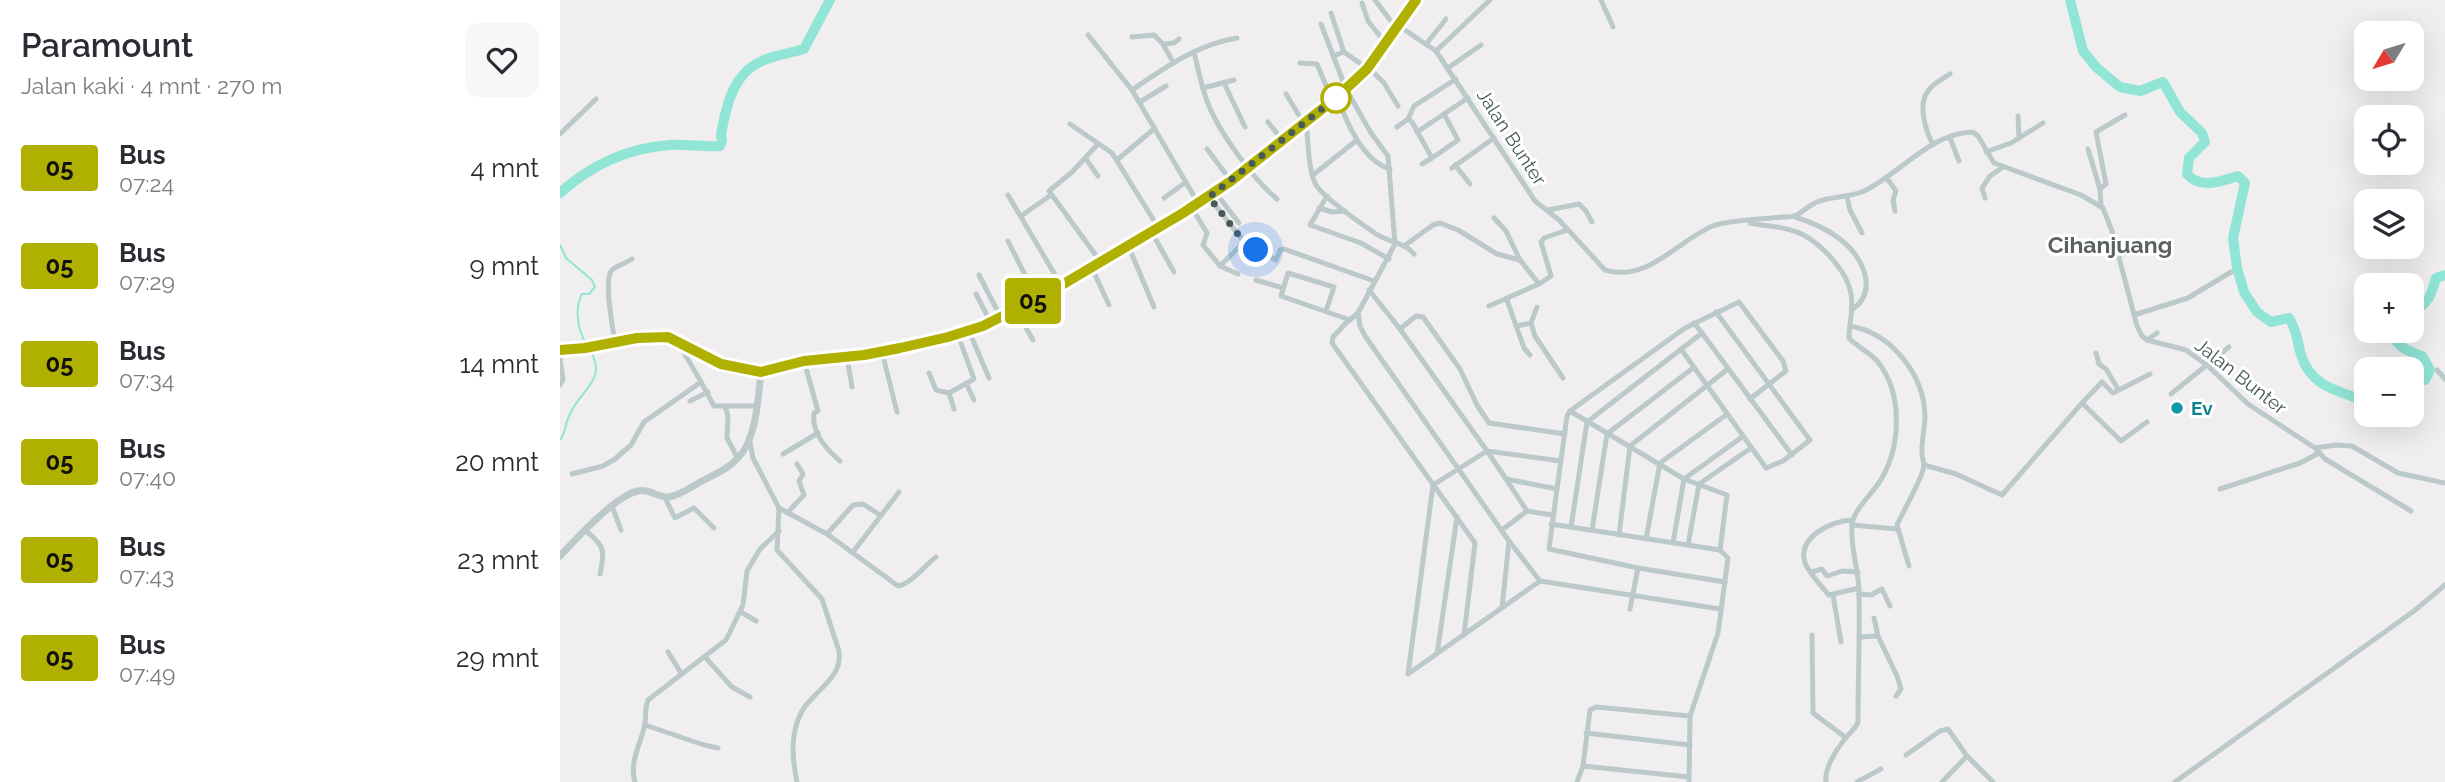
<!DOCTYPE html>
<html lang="id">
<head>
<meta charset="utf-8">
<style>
  body { margin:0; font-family:Raleway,sans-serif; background:#f7f7f7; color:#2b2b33; height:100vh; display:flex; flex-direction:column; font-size:26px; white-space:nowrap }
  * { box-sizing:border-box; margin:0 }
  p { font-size:23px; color:#7c7c81 }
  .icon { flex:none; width:38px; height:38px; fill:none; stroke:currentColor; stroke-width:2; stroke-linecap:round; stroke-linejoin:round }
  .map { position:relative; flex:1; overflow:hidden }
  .drawer { display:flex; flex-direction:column; background:#fff; width:560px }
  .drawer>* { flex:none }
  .badge { padding:0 14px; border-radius:5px; font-size:24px; line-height:46px }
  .needle { width:46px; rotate:232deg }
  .buttons { position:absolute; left:1794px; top:21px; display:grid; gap:14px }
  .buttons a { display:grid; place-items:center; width:70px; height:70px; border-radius:14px; background:#fff; box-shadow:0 7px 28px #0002; font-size:35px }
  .you { position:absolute; width:35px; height:35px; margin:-18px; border:5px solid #fff; border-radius:50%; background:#1a73e8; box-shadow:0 0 0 10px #1a73e833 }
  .map>.badge { position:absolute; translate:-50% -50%; box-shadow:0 0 0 4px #fff }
  .round { display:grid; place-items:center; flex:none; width:74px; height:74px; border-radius:14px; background:#f7f7f7 }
  .head { display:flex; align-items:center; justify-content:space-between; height:119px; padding:0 21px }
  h1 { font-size:33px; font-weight:600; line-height:52px }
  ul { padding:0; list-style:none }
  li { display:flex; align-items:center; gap:21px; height:98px; padding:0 21px }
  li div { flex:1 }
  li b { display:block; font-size:26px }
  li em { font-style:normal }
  li .badge { min-width:77px; font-weight:700; text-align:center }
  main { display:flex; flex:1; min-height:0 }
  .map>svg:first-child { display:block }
</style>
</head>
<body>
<main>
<section class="drawer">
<div class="head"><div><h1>Paramount</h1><p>Jalan kaki · 4 mnt · 270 m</p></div><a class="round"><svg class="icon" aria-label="heart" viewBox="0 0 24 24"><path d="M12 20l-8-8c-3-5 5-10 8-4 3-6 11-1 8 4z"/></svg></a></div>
<ul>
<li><span class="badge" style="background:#b0b000;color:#111">05</span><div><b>Bus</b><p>07:24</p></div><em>4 mnt</em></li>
<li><span class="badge" style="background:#b0b000;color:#111">05</span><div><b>Bus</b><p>07:29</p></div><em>9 mnt</em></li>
<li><span class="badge" style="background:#b0b000;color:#111">05</span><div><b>Bus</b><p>07:34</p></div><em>14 mnt</em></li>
<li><span class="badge" style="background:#b0b000;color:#111">05</span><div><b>Bus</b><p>07:40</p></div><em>20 mnt</em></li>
<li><span class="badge" style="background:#b0b000;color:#111">05</span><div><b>Bus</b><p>07:43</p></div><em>23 mnt</em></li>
<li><span class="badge" style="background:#b0b000;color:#111">05</span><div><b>Bus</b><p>07:49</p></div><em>29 mnt</em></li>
</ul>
</section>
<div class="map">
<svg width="1885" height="782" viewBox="0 0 1885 782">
  <rect width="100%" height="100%" fill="#f1eeef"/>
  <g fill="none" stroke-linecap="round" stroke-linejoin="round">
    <g stroke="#90e5d6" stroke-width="2">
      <path d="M0,245L6,258L32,280L35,287L29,294H22C14,309 18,330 26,344"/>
      <path d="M0,440C6,432 5,423 10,414C21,389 49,379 29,349"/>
    </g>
    <g stroke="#90e5d6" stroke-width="10">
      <path d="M1510,0L1523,51L1536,67L1560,87L1580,91L1603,82L1620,112L1642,133L1645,142L1629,158L1627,174C1641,190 1661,181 1678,176L1685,183L1673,238L1677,268L1684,292L1697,312L1711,322L1729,318C1737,330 1737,341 1741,355C1751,387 1778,391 1806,401"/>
      <path d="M0,193C31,165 68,148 110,145C126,144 143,147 160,146L162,141L161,134C166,107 173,73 202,61C215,55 231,53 244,49L270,0"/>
      <path d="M1852,311C1868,306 1872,293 1876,278L1885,275"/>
      <path d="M1831,331C1837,348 1846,350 1862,356L1870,370L1865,380L1852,378"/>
    </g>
    <g stroke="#bbc9ca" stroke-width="5">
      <path d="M815,0L830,20L876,51L975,201L999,220L1045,270C1088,283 1118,240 1153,226C1167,220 1206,219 1223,217C1242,218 1242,208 1257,202C1272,196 1288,198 1304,191C1340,174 1370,133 1413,132L1418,136L1434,163L1521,195L1543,208L1552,231L1577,326L1582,336L1587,340L1626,350L1648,366L1688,404L1755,448L1776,445L1792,446L1838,473L1885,483"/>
      <polyline points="1041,0 1053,27"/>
      <polyline points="802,3 808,21 827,45"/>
      <polyline points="771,13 784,52 776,55"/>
      <polyline points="761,24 786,89 811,133 828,156 835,244 798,313 785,324 773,337 772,343 915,543 904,635"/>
      <polyline points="528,35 572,90 638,203"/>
      <polyline points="572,37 594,35 603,44 613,62"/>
      <polyline points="867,43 886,19"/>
      <polyline points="603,44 614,43 619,39"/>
      <polyline points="876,51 930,0"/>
      <path d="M634,52C638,68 641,85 647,101C658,131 693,179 717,199"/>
      <polyline points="784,52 808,69"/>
      <polyline points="740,63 757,64 772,100"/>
      <polyline points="809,68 824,83 838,106"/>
      <polyline points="888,68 921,45"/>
      <polyline points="664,83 685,127"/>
      <polyline points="643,88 674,80"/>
      <path d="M572,90C604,68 638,44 677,38"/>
      <polyline points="726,94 743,122"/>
      <path d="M778,96C785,121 803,161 830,169"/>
      <polyline points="580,102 606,86"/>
      <polyline points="1458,116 1459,138"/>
      <polyline points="848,119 854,106 896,79"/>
      <path d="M746,120C748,138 748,171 756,185C764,198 803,225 816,234C828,242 846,243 854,254"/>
      <polyline points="708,122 722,140"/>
      <polyline points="510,124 552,153 598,227"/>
      <polyline points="837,127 848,119 852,122 872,158 862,164"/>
      <polyline points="857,132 908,98"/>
      <polyline points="0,134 36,99"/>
      <polyline points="1390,138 1399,161"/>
      <polyline points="538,144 512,172 489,191 540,261"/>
      <path d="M1373,145C1366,131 1357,105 1368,91C1373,83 1383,79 1390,74"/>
      <polyline points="647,149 671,181"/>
      <polyline points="1528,149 1540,189 1541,206"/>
      <polyline points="1426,152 1451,143 1483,123"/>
      <polyline points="872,158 898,140 884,114"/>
      <polyline points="526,159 538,176"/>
      <polyline points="557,160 595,128"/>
      <polyline points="895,165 910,184"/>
      <polyline points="892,168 934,138"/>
      <polyline points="753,175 797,140"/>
      <polyline points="1326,177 1336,191 1333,200 1335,211"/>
      <polyline points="1540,189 1546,184 1536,132 1565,115"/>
      <polyline points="655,192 679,223"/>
      <polyline points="448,195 501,285"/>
      <polyline points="767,196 750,225 801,243 829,259"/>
      <polyline points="649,197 684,242 716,260 720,250 724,249 814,281"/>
      <polyline points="1287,197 1290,210 1302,233"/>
      <polyline points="604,198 626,182"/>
      <polyline points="1425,198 1422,188 1430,176 1443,167"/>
      <polyline points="632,208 647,233 643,245 660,266 678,274"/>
      <polyline points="759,208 772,212 785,211"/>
      <polyline points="988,210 1019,204 1026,211 1032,222"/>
      <polyline points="461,216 491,195"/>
      <path d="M1235,217C1251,222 1267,229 1280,239C1302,256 1319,290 1293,309"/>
      <polyline points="934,218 946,231 960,260 979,284"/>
      <path d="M1190,223C1204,226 1220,226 1234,231C1257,238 1287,270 1291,294C1294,309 1289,323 1289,338C1298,348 1310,352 1318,362C1344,395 1341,451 1318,484C1310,496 1294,510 1292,524C1290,548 1299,570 1299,593C1300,636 1298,679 1298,722C1295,730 1289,733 1284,740C1276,750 1264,769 1266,782"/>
      <polyline points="591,231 614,272"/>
      <polyline points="448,241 477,299"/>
      <polyline points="568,245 594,307"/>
      <polyline points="844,246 873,225 880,223 898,230 937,254 960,260"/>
      <polyline points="1558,255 1574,251"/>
      <polyline points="531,266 549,305"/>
      <polyline points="660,266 684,242"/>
      <polyline points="419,275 441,318"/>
      <polyline points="696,280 723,288"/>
      <polyline points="809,290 840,329 927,451 1001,461"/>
      <polyline points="416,294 431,323"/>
      <polyline points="947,300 964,348 970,355"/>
      <polyline points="929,306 979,284 991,276 981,242 984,238 1007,230"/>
      <polyline points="456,310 473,340"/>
      <polyline points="766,311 774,287 728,273 721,296 790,320"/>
      <polyline points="798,313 800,326 805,336 949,541 980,581"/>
      <polyline points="1574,315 1628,298 1671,272"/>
      <polyline points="971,323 977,307"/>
      <polyline points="957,326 971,323 975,336 1003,378"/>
      <path d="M1290,326C1331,333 1364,374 1365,416C1365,429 1361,442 1362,454C1362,458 1364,461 1364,465C1364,476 1342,513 1337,525L1349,566"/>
      <polyline points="840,329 856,316 863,317 900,369 917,405 929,423 1005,434"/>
      <polyline points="409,331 429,378"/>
      <polyline points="1142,333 1232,455"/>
      <polyline points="1587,340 1597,333"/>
      <path d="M55,342C53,329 43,279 52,270C57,266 66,263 72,259"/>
      <polyline points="1121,349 1206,468 1223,461 1250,440 1156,312"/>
      <polyline points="322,352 337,412"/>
      <polyline points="1536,353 1539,364 1546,369 1558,389"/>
      <polyline points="287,357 292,387"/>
      <polyline points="0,359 3,379 0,385"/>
      <path d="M244,361L258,411L254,413C251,432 266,449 280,461"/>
      <polyline points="1877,370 1885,379"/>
      <polyline points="369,373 376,390 389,393"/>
      <polyline points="141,382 154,406 196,406"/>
      <polyline points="407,385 414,400"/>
      <polyline points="1611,394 1669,347"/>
      <polyline points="130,401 148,392"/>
      <polyline points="1522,403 1542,382 1553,393 1590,374"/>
      <polyline points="165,406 168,416 167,438 178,459"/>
      <polyline points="394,409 389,393 414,379 398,335"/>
      <polyline points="1010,411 1125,328 1179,302 1223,361 1226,371 1190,399"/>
      <path d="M190,442L193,458L219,508L217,550L262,599L279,651C283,679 254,690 242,711C230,733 232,758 237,782"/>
      <polyline points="1755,448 1765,459 1851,511"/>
      <polyline points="223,454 258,433"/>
      <polyline points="1364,465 1396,474 1442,495 1522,403 1561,441 1587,422"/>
      <polyline points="12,474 43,466 55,459 71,445 84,422 141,382 119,344"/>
      <polyline points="946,479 967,511 992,515"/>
      <polyline points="997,489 1007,416 1010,411 1124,479 1167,495 1160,550"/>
      <polyline points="1660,489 1740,463 1759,453"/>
      <polyline points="105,498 115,518 134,508 154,528"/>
      <polyline points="52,506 61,530"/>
      <path d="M219,508L267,534L338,586C352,583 364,566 376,557"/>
      <polyline points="228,512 244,495 239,481 243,474 237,464"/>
      <path d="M1292,520C1271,521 1237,537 1245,563C1249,573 1262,587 1269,595L1299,588"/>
      <polyline points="991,524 1160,550 1168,558 1158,633 1130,716"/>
      <polyline points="1292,525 1337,529"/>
      <polyline points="1011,527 1027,422 1142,333 1134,323"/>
      <polyline points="942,530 967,511"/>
      <polyline points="1032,530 1047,434 1133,368"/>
      <path d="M26,531C45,546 45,551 40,574"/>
      <polyline points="267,534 293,505 303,504 320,515"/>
      <polyline points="1059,535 1070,446 1168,369"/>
      <polyline points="1086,539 1100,463 1166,415"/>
      <polyline points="1113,543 1124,479 1182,437"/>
      <polyline points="1128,545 1139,484 1191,448"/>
      <polyline points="293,552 339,492"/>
      <polyline points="1252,572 1262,569 1267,576 1282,571 1298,572"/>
      <polyline points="1299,594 1311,595 1322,589 1330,606"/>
      <polyline points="1273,595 1281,642"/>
      <polyline points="942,608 949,541"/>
      <polyline points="1070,609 1078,568"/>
      <polyline points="1160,609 980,581 848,674 873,485 927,451 946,479 997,489 989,549 1078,568 1165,582"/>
      <polyline points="181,612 196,621"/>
      <polyline points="1314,618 1318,636"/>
      <polyline points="1252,635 1253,713 1285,737"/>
      <polyline points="1299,637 1318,636 1337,676 1341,689 1336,696"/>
      <polyline points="108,652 121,673"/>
      <polyline points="877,654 897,517"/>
      <polyline points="145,657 172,687 190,697"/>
      <polyline points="85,725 144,745 158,748"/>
      <polyline points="1026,733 1130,745"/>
      <polyline points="1346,755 1380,731 1388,729 1407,756 1433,782"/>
      <polyline points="1023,766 1129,777"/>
      <path d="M75,782C69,763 80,745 84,728C87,718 84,709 88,700L166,640L183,605L187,571L200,549L219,531"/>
      <polyline points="1017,782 1023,766 1030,710 1036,707 1130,716 1129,782"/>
      <polyline points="1297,782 1321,769"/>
      <polyline points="1382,782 1407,756"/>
      <polyline points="1615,782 1854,611 1885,585"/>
    </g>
    <path stroke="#bbc9ca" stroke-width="7" d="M0,556C16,539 56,495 78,491C89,488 98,498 109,497C121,495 131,487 142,481C155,474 168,469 178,458C197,439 198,397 201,372"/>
    <polyline stroke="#b8c9cc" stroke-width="8" points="0,350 25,348 77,338 108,337 161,364 201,372 244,361 304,355 357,344 398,335 431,323 490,292 623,213 671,181 776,98 808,69 856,0"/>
  </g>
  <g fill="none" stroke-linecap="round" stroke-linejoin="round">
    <defs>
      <polyline id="line" points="0,350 25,348 77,338 108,337 161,364 201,372 244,361 304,355 340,348 388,337 423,326 490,292 623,213 671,181 776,98 807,69 856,0"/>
    </defs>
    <use href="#line" stroke="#fff" stroke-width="16"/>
    <use href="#line" stroke="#b0b000" stroke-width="10"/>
    <polyline stroke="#48595a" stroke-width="7" stroke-dasharray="0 12.6" points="696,250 684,242 649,197 776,98"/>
  </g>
  <circle fill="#fff" stroke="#b0b000" stroke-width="3.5" cx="776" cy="98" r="14"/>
  <circle fill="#0f9aa8" stroke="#fff" stroke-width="2.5" cx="1617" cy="408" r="7"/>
  <g text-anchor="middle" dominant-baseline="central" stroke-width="6" stroke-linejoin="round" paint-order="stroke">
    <g font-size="19" fill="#48595a" stroke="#fff">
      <text transform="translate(952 137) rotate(57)">Jalan Bunter</text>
      <text transform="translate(1681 376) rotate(38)">Jalan Bunter</text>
    </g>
    <g font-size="19" font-weight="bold" fill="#0d838f" stroke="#fff" text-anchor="start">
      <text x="1631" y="408">Ev</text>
    </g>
    <g font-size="23" font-weight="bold" fill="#5b6163" stroke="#fff">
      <text x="1550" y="244">Cihanjuang</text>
    </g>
  </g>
</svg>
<div class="buttons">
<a><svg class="needle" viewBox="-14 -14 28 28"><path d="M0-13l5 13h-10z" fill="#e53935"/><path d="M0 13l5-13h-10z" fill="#7c7c81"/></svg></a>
<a><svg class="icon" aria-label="locate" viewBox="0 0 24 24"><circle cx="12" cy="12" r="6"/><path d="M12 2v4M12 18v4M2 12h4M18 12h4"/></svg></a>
<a><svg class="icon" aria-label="layers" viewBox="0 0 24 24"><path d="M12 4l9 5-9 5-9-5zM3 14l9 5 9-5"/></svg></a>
<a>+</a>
<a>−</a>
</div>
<div class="you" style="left:696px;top:250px"></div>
<b class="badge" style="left:473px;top:301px;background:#b0b000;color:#111">05</b>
</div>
</main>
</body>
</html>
